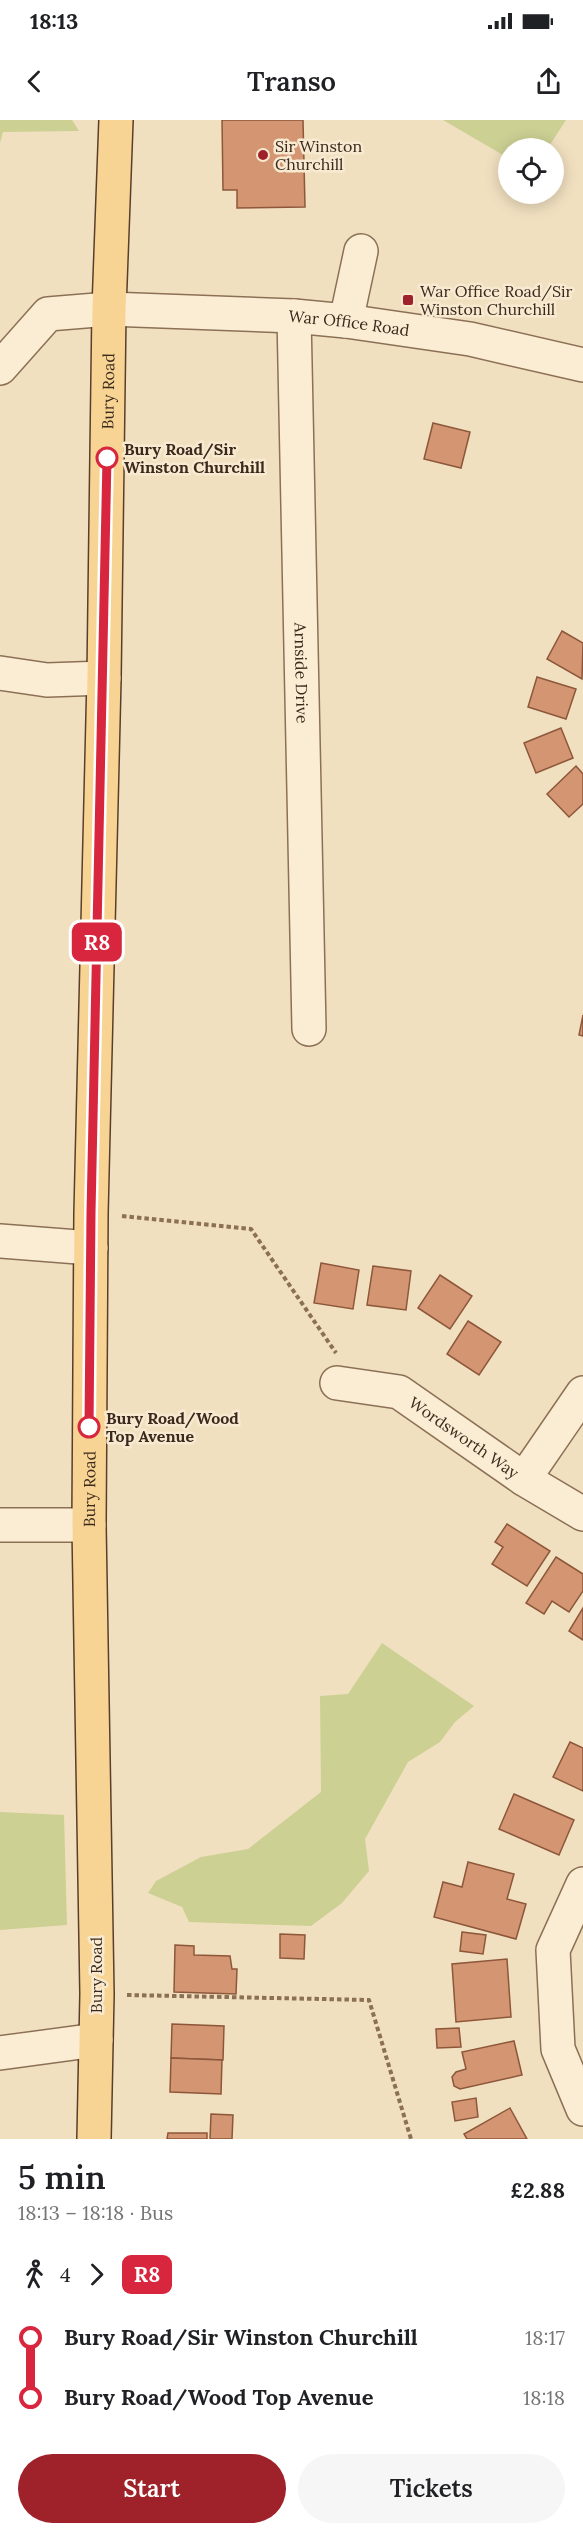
<!DOCTYPE html>
<html lang="en">
<head>
<meta charset="utf-8">
<style>
  body { margin:0; font-family:Lora,serif; background:#f6f6f6; color:#202124; height:100vh; display:flex; flex-direction:column; font-size:22px; white-space:nowrap }
  * { box-sizing:border-box; margin:0 }
  p { font-size:20px; color:#757577 }
  .icon { flex:none; width:33px; height:33px; fill:none; stroke:currentColor; stroke-width:2; stroke-linecap:round; stroke-linejoin:round }
  .map { position:relative; height:2019px; overflow:hidden }
  .sheet { display:flex; flex-direction:column; background:#fff; flex:1 }
  .sheet>* { flex:none }
  .badge { padding:0 12px; border-radius:9px; font-size:21px; line-height:39px }
  .buttons { position:absolute; left:498px; top:18px; display:grid; gap:12px }
  .buttons a { display:grid; place-items:center; width:66px; height:66px; border-radius:50%; background:#fff; box-shadow:0 3px 15px #0003; font-size:30px }
  .map>.badge { position:absolute; translate:-50% -50%; box-shadow:0 0 0 3px #fff }
  .legs { display:flex; align-items:center; gap:9px; height:66px; padding:0 18px; font-size:20px }
  .legs p { margin-inline-start:auto }
  .head { display:flex; align-items:center; justify-content:space-between; height:102px; padding:0 18px }
  h1 { font-size:33px; font-weight:600; line-height:45px }
  .button { display:flex; gap:12px; margin-top:auto; padding:12px 18px }
  .button a { flex:1; height:69px; border-radius:36px; background:#9f2129; color:#fff; font-size:24px; font-weight:600; line-height:69px; text-align:center }
  .button a+a { background:#f6f6f6; color:#202124 }
  ul { padding:0 18px; list-style:none }
  li { display:flex; align-items:center; gap:21px; height:60px; font-size:22px }
  li i { display:grid; place-items:center; width:9px; height:100%; margin:0 8px; background:currentColor }
  li i::after { content:''; width:15px; height:15px; margin:-8px; border:4px solid; border-radius:50%; background:#fff }
  li p { margin-inline-start:auto }
  li:first-child i { background:linear-gradient(#0000 50%,currentColor 0) }
  li:last-child i { background:linear-gradient(currentColor 50%,#0000 0) }
  .status { display:flex; justify-content:space-between; align-items:center; height:42px; padding:0 30px; background:#fff; direction:ltr }
  .status svg { height:16px; fill:currentColor }
  header { display:flex; justify-content:space-between; align-items:center; height:78px; padding:0 18px; background:#fff; font-size:27px; font-weight:600 }
  .map>svg:first-child { display:block }
</style>
</head>
<body>
<div class="status"><b>18:13</b><svg viewBox="0 0 49 12"><path d="M0 12V9h3v3zM5 12V6h3v6zM10 12V3h3v9zM15 12V0h3v12zM26 1h20v11H26zM47 4h2v5h-2z"/></svg></div>
<header><svg class="icon" aria-label="back" viewBox="0 0 24 24"><path d="M15 5l-7 7 7 7"/></svg>Transo<svg class="icon" aria-label="share" viewBox="0 0 24 24"><path d="M12 15V3M7 8l5-5 5 5M5 13v7h14v-7"/></svg></header>
<div class="map">
<svg width="583" height="2019" viewBox="0 0 583 2019">
  <rect width="100%" height="100%" fill="#f1e0c0"/>
  <g fill="#ccd093">
    <polygon points="0,0 72,0 79,11 3,12 0,23"/>
    <polygon points="443,0 566,0 548,28 508,28 508,38"/>
    <polygon points="382,1523 474,1586 455,1602 440,1622 408,1642 365,1719 369,1751 342,1783 311,1806 189,1802 182,1787 148,1773 156,1761 201,1737 248,1729 321,1672 320,1576 348,1574"/>
    <polygon points="0,1692 64,1695 67,1805 0,1810"/>
  </g>
  <g fill="#d39572" stroke="#8d573a" stroke-width="1.5">
    <polygon points="222,0 303,0 305,87 237,88 237,70 223,70"/>
    <polygon points="433,303 470,312 461,348 424,339"/>
    <polygon points="562,511 583,523 582,559 547,539"/>
    <polygon points="537,557 576,569 566,599 528,587"/>
    <polygon points="561,608 573,638 536,653 524,623"/>
    <polygon points="576,646 583,654 583,684 569,697 547,674"/>
    <polygon points="583,895 583,916 579,915"/>
    <polygon points="321,1143 359,1150 353,1189 314,1183"/>
    <polygon points="373,1146 411,1151 406,1190 367,1185"/>
    <polygon points="440,1155 472,1176 450,1209 418,1188"/>
    <polygon points="468,1201 501,1222 479,1255 447,1234"/>
    <polygon points="507,1404 550,1431 527,1466 492,1444 503,1427 495,1422"/>
    <polygon points="556,1437 583,1454 583,1471 569,1492 552,1481 544,1494 526,1483"/>
    <polygon points="583,1488 583,1520 569,1511"/>
    <polygon points="570,1622 583,1628 583,1671 553,1657"/>
    <polygon points="514,1674 574,1700 559,1735 499,1709"/>
    <polygon points="468,1742 514,1754 507,1779 526,1784 516,1819 434,1797 443,1762 462,1767"/>
    <polygon points="462,1812 486,1815 483,1834 460,1831"/>
    <polygon points="280,1814 305,1815 304,1839 280,1838"/>
    <polygon points="175,1825 194,1826 194,1835 230,1836 232,1849 237,1849 236,1874 174,1872"/>
    <polygon points="507,1839 511,1897 456,1902 452,1844"/>
    <polygon points="172,1904 224,1906 223,1940 171,1938"/>
    <polygon points="459,1908 461,1927 437,1928 436,1909"/>
    <polygon points="514,1921 522,1955 460,1969 454,1966 452,1957 456,1952 466,1949 462,1932"/>
    <polygon points="171,1938 222,1940 221,1974 170,1972"/>
    <polygon points="476,1978 478,1997 455,2001 452,1982"/>
    <polygon points="510,1988 527,2019 467,2019 464,2014"/>
    <polygon points="211,1994 233,1995 232,2019 210,2019"/>
    <polygon points="168,2013 207,2013 207,2019 167,2019"/>
  </g>
  <g fill="none" stroke-linecap="round" stroke-linejoin="round">
    <defs>
      <g id="minor">
        <path id="s1" d="M294,196L309,909"/>
        <polyline points="346,201 361,131"/>
        <path id="s2" d="M0,248L48,194L109,189L294,196L346,201L470,219L583,245"/>
        <polyline points="0,553 47,560 104,558"/>
        <polyline points="0,1121 91,1128"/>
        <path id="s3" d="M337,1263L399,1272L524,1359L583,1394"/>
        <polyline points="524,1359 583,1273"/>
        <polyline points="0,1405 89,1405"/>
        <polyline points="583,1764 553,1830 558,1929 583,1989"/>
        <polyline points="0,1933 96,1920"/>
      </g>
      <g id="major">
        <path id="s4" d="M94,2019L97,1874L89,1405L91,1093L104,558L109,189L116,0"/>
      </g>
    </defs>
    <use href="#minor" stroke="#8c7056" stroke-width="36"/>
    <use href="#major" stroke="#593e2b" stroke-width="36"/>
    <g stroke="#8c7056" stroke-width="4" stroke-dasharray="4.5 3" stroke-linecap="butt">
      <polyline points="122,1096 251,1109 336,1233"/>
      <polyline points="127,1875 369,1880 411,2019"/>
    </g>
    <use href="#minor" stroke="#fbedd3" stroke-width="33"/>
    <use href="#major" stroke="#f8d494" stroke-width="33"/>
  </g>
  <g fill="none" stroke-linecap="round" stroke-linejoin="round">
    <defs>
      <polyline id="line-1" points="89,1307 91,1093 107,338"/>
    </defs>
    <use href="#line-1" stroke="#fff" stroke-width="14"/>
    <use href="#line-1" stroke="#d7263d" stroke-width="9"/>
  </g>
  <g fill="#9f2129" stroke="#f8ead0" stroke-width="2">
    <circle cx="263" cy="35" r="6"/>
    <rect x="402" y="174" width="12" height="12" rx="3"/>
  </g>
  <g fill="#fff" stroke="#d7263d" stroke-width="3">
    <circle cx="107" cy="338" r="10"/>
    <circle cx="89" cy="1307" r="10"/>
  </g>
  <g text-anchor="middle" dominant-baseline="central" stroke-width="5" stroke-linejoin="round" paint-order="stroke">
    <g font-size="16" fill="#3a291c" stroke="#f8ead0" text-anchor="start">
      <text x="275" y="26">Sir Winston<tspan x="275" dy="18">Churchill</tspan></text>
      <text x="420" y="171">War Office Road/Sir<tspan x="420" dy="18">Winston Churchill</tspan></text>
    </g>
    <g font-size="16" fill="#3a291c" stroke="#f8ead0">
      <text stroke="none"><textPath href="#s2" startOffset="374">War Office Road</textPath></text>
      <text stroke="none"><textPath href="#s4" startOffset="1748">Bury Road</textPath></text>
      <text stroke="none"><textPath href="#s1" startOffset="357">Arnside Drive</textPath></text>
      <text stroke="none"><textPath href="#s3" startOffset="142">Wordsworth Way</textPath></text>
      <text stroke="none"><textPath href="#s4" startOffset="650">Bury Road</textPath></text>
      <text transform="translate(96 1855) rotate(-90)">Bury Road</text>
    </g>
    <g font-size="16" font-weight="bold" fill="#3a291c" stroke="#f8ead0" text-anchor="start">
      <text x="124" y="329">Bury Road/Sir<tspan x="124" dy="18">Winston Churchill</tspan></text>
      <text x="106" y="1298">Bury Road/Wood<tspan x="106" dy="18">Top Avenue</tspan></text>
    </g>
  </g>
</svg>
<div class="buttons">
<a><svg class="icon" aria-label="locate" viewBox="0 0 24 24"><circle cx="12" cy="12" r="6"/><path d="M12 2v4M12 18v4M2 12h4M18 12h4"/></svg></a>
</div>
<b class="badge" style="left:97px;top:822px;background:#d7263d;color:#fff">R8</b>
</div>
<section class="sheet">
<div class="head"><div><h1>5 min</h1><p>18:13 – 18:18 · Bus</p></div><b>£2.88</b></div>
<div class="legs"><svg class="icon" aria-label="walk" viewBox="0 0 24 24"><circle cx="13" cy="4" r="2"/><path d="M13 8l-2 6 4 7M11 14l-3 7M7 12l3-4h3l4 4"/></svg>4<svg class="icon" aria-label="forward" viewBox="0 0 24 24"><path d="M9 5l7 7-7 7"/></svg><b class="badge" style="background:#d7263d;color:#fff">R8</b></div>
<ul>
<li><i style="color:#d7263d"></i><b>Bury Road/Sir Winston Churchill</b><p>18:17</p></li>
<li><i style="color:#d7263d"></i><b>Bury Road/Wood Top Avenue</b><p>18:18</p></li>
</ul>
<div class="button"><a>Start</a><a>Tickets</a></div>
</section>
</body>
</html>
